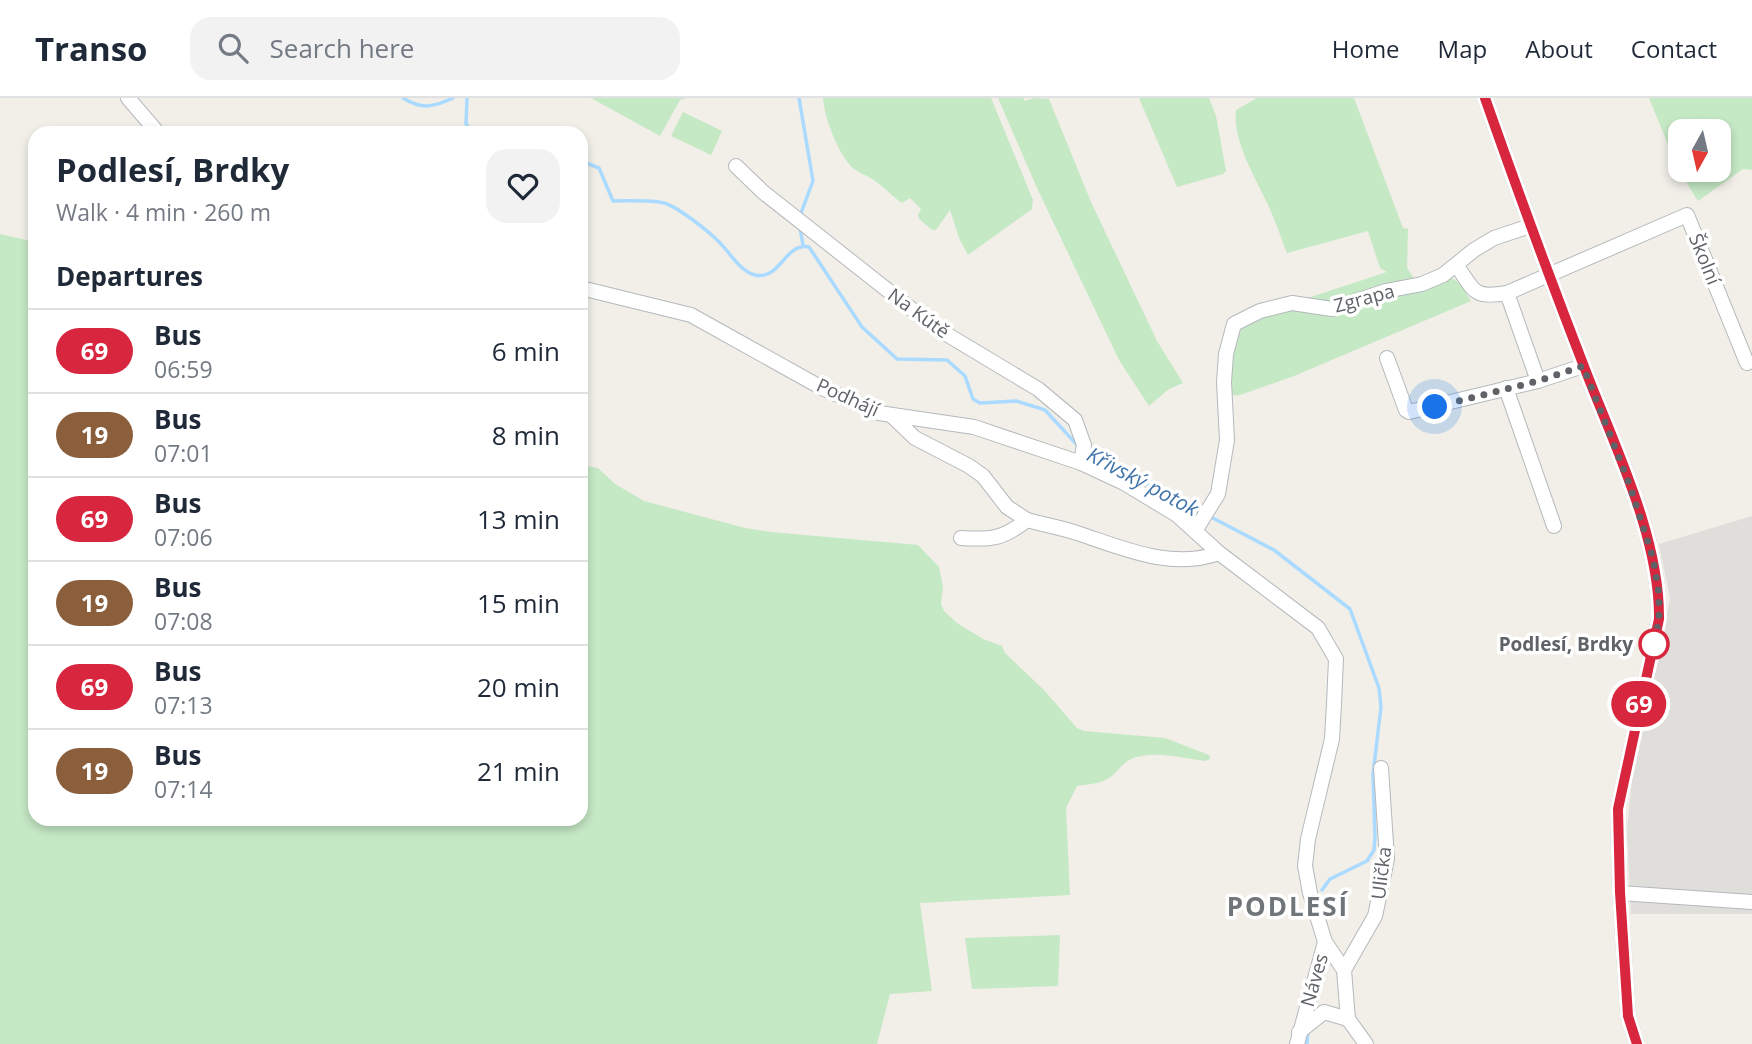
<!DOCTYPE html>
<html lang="en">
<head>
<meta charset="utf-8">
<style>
  body { margin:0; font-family:"Open Sans",sans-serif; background:#f2f2f3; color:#1f2937; height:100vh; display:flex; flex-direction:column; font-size:26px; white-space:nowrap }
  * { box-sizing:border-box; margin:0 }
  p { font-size:23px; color:#747a83 }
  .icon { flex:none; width:38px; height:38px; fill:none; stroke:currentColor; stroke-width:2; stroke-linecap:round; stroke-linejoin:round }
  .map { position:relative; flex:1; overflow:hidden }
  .drawer { position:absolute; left:28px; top:28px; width:560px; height:700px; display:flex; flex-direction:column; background:#fff; border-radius:21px; box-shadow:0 4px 10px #0003 }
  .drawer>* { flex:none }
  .badge { padding:0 14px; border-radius:23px; font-size:24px; line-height:46px }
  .needle { width:46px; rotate:188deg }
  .fabs { position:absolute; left:1668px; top:21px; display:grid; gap:14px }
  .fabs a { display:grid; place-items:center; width:63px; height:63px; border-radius:14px; background:#fff; box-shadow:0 4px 10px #0003; font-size:35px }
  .you { position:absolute; width:35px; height:35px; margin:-18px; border:5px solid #fff; border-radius:50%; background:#1a73e8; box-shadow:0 0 0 10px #1a73e833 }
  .map>.badge { position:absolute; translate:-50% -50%; box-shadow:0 0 0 4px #fff }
  h2 { padding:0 28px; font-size:26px; line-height:63px }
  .round { display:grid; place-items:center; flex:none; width:74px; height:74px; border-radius:21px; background:#f2f2f3 }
  .summary { display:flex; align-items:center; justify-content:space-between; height:119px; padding:0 28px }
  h1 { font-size:33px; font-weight:700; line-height:52px }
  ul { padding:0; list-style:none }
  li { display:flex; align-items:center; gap:21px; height:84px; padding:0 28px; border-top:2px solid #e0e1e3 }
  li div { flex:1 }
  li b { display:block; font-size:26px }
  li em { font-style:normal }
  li .badge { min-width:77px; font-weight:700; text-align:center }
  header { display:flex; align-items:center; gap:42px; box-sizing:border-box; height:98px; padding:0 35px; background:#fff; border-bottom:2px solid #e0e1e3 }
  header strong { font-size:33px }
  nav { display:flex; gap:38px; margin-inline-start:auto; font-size:24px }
  .search { width:490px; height:63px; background:#f2f2f3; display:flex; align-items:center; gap:18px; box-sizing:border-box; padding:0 24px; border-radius:21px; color:#747a83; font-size:26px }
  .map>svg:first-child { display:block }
</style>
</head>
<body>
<header>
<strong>Transo</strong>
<div class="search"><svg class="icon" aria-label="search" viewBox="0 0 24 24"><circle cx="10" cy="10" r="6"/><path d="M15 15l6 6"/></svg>Search here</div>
<nav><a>Home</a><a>Map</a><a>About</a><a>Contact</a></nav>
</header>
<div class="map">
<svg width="1752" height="946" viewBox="0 0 1752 946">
  <rect width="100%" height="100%" fill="#f1efe8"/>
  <polygon fill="#e0deda" points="1752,418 1752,816 1631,816 1627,732 1632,683 1670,501 1659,446"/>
  <g fill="#c5e8c5" fill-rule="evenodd">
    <polygon points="591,0 686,0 680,2 660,38"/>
    <path d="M823,0H991L1033,102L1032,111L968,157L959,140L950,112L936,132H932L919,121L918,117L921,111L910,100L902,105C892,98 883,88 872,81C866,77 858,75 853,70C839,58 824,19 823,0Z"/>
    <polygon points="998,0 1023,0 1025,3 1034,0 1049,1 1091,104 1157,243 1183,285 1169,291 1149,308 1119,262 1037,90"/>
    <polygon points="1139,0 1209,0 1216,18 1226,73 1223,76 1177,89"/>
    <path d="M1257,0H1354L1403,130L1408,131L1407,170L1421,191C1452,178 1453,172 1471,203L1294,278L1237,298L1231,296C1228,266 1228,236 1256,217L1387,174L1380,170L1368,133L1287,155C1281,140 1276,124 1269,109C1257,82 1232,43 1236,12Z"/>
    <path d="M1649,0H1752V72L1743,71L1698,103L1678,71ZM1680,33H1718V72H1680Z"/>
    <polygon points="683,14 722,33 711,57 671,38"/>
    <path d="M0,136L35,144V721H581V367L598,370L615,386L644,403L745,430L771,434L918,447L939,469L943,489L941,506L944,513L957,525L983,541L1002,548L1005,555L1044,592L1077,630L1084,633L1165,640L1209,657L1210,661L1205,663C1183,660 1150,651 1129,662C1122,666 1119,672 1113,677C1103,686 1089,686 1077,688L1066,710L1070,797L920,805L932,893L890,896L877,946H0Z"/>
    <polygon points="1060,837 1058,888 972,891 965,840"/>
  </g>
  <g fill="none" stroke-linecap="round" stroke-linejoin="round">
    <g stroke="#aadaff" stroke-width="3.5">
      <path d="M403,0C422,12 434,9 453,0"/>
      <polyline points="467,0 466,26 471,32 479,35"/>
      <polyline points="799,0 813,83 801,115"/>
      <path d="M581,63L599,70L613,103C626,103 656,101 667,106C680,111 710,134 720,145C730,155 741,174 755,177C780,183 785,144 809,149L862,229L897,261L947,262L965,278L973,301L980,305L1016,303L1045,312L1079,349"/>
      <polyline points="800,130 803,147"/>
      <polyline points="1088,355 1202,415"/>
      <polyline points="1209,418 1274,452 1350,511 1379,590 1381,609 1373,676 1375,739 1374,752 1367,763 1330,781 1322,792"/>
      <polyline points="1307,946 1308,932"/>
    </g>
    <defs>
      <g id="minor">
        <polyline points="128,0 158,35"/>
        <path d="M1485,0C1517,91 1550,181 1585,271C1614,347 1660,438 1659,521L1618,711L1620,795L1628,918L1637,946"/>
        <polyline points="736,68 763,94 933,228 1038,291 1075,322 1084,347 1081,365"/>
        <path d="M1456,167C1475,192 1471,201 1507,195L1687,117L1747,265"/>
        <polyline points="581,190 691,217 822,290 879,315 974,329 1081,365 1124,385 1177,417 1219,455 1318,530 1336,561 1334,606 1332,641 1308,741 1305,768 1310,795 1325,844 1344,872 1348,921"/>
        <polyline points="1507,195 1538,283"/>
        <polyline points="1387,260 1406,312 1409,314 1538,283 1583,268"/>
        <polyline points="1506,290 1554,428"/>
        <polyline points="892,318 915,340 969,368 983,378 1007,409 1027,422"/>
        <polyline points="1195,433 1218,396 1227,342 1224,284 1226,256 1234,226 1260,213 1292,205 1332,211 1386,193 1422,186 1443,177 1474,152 1494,140 1530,128"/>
        <path d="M961,440C991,442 1003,441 1027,422C1045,427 1063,430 1080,436C1125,451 1172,472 1219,455"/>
        <polyline points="1620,795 1752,804"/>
        <polyline points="1344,872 1375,818 1387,761 1381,670"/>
        <polyline points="1348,921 1366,946"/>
        <polyline points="1299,934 1324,914 1348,921"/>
        <polyline points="1297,946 1325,844"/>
      </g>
    </defs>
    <use href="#minor" stroke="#b5b8bc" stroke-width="16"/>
    <use href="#minor" stroke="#fff" stroke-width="14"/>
  </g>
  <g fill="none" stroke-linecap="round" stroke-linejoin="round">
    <defs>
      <path id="line" d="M1485,0C1517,91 1550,181 1585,271C1614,347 1660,439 1659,521L1618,711L1620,794L1628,918L1637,946"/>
    </defs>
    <use href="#line" stroke="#fff" stroke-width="16"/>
    <use href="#line" stroke="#d7263d" stroke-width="10"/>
    <polyline stroke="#5f6368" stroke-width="7" stroke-dasharray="0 12.6" points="1435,309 1538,283 1583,268 1630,388 1653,460 1659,496 1659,521 1654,546"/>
  </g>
  <circle fill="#fff" stroke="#d7263d" stroke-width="3.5" cx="1654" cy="546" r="14"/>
  <g text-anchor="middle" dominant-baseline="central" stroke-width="7" stroke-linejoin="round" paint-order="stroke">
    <g font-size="19" fill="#5f6368" stroke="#fff">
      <text transform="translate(1705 161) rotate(68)">Školní</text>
      <text transform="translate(1364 200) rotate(-15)">Zgrapa</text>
      <text transform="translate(919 215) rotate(36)">Na Kútě</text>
      <text transform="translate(848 299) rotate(24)">Podhájí</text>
      <text transform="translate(1381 775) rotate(-83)">Ulička</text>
      <text transform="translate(1314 882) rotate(-74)">Náves</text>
    </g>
    <g font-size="19" font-weight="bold" fill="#5f6368" stroke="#fff" text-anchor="end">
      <text x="1633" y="546">Podlesí, Brdky</text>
    </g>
    <g font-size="21" font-style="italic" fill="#4174aa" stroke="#fff">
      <text transform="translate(1143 383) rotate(28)">Křivský potok</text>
    </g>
    <g font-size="26" font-weight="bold" letter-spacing="2" fill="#70757a" stroke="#fff">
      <text x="1288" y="808">PODLESÍ</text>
    </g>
  </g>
</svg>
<div class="fabs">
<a><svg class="needle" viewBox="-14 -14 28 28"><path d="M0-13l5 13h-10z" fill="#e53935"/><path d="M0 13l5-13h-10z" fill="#747a83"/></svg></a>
</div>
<div class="you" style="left:1435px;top:309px"></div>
<b class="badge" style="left:1639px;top:606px;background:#d7263d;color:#fff">69</b>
<section class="drawer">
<div class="summary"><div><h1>Podlesí, Brdky</h1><p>Walk · 4 min · 260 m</p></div><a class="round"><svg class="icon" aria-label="heart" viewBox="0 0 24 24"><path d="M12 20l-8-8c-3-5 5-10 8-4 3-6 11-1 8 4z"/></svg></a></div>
<h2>Departures</h2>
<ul>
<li><span class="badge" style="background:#d7263d;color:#fff">69</span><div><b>Bus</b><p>06:59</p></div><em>6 min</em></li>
<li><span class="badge" style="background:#8b5e3c;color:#fff">19</span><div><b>Bus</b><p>07:01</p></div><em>8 min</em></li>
<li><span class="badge" style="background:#d7263d;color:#fff">69</span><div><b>Bus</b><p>07:06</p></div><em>13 min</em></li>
<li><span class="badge" style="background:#8b5e3c;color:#fff">19</span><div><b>Bus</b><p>07:08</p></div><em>15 min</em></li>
<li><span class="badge" style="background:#d7263d;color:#fff">69</span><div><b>Bus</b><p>07:13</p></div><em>20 min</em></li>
<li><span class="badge" style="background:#8b5e3c;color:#fff">19</span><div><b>Bus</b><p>07:14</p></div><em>21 min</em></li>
</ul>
</section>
</div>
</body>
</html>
